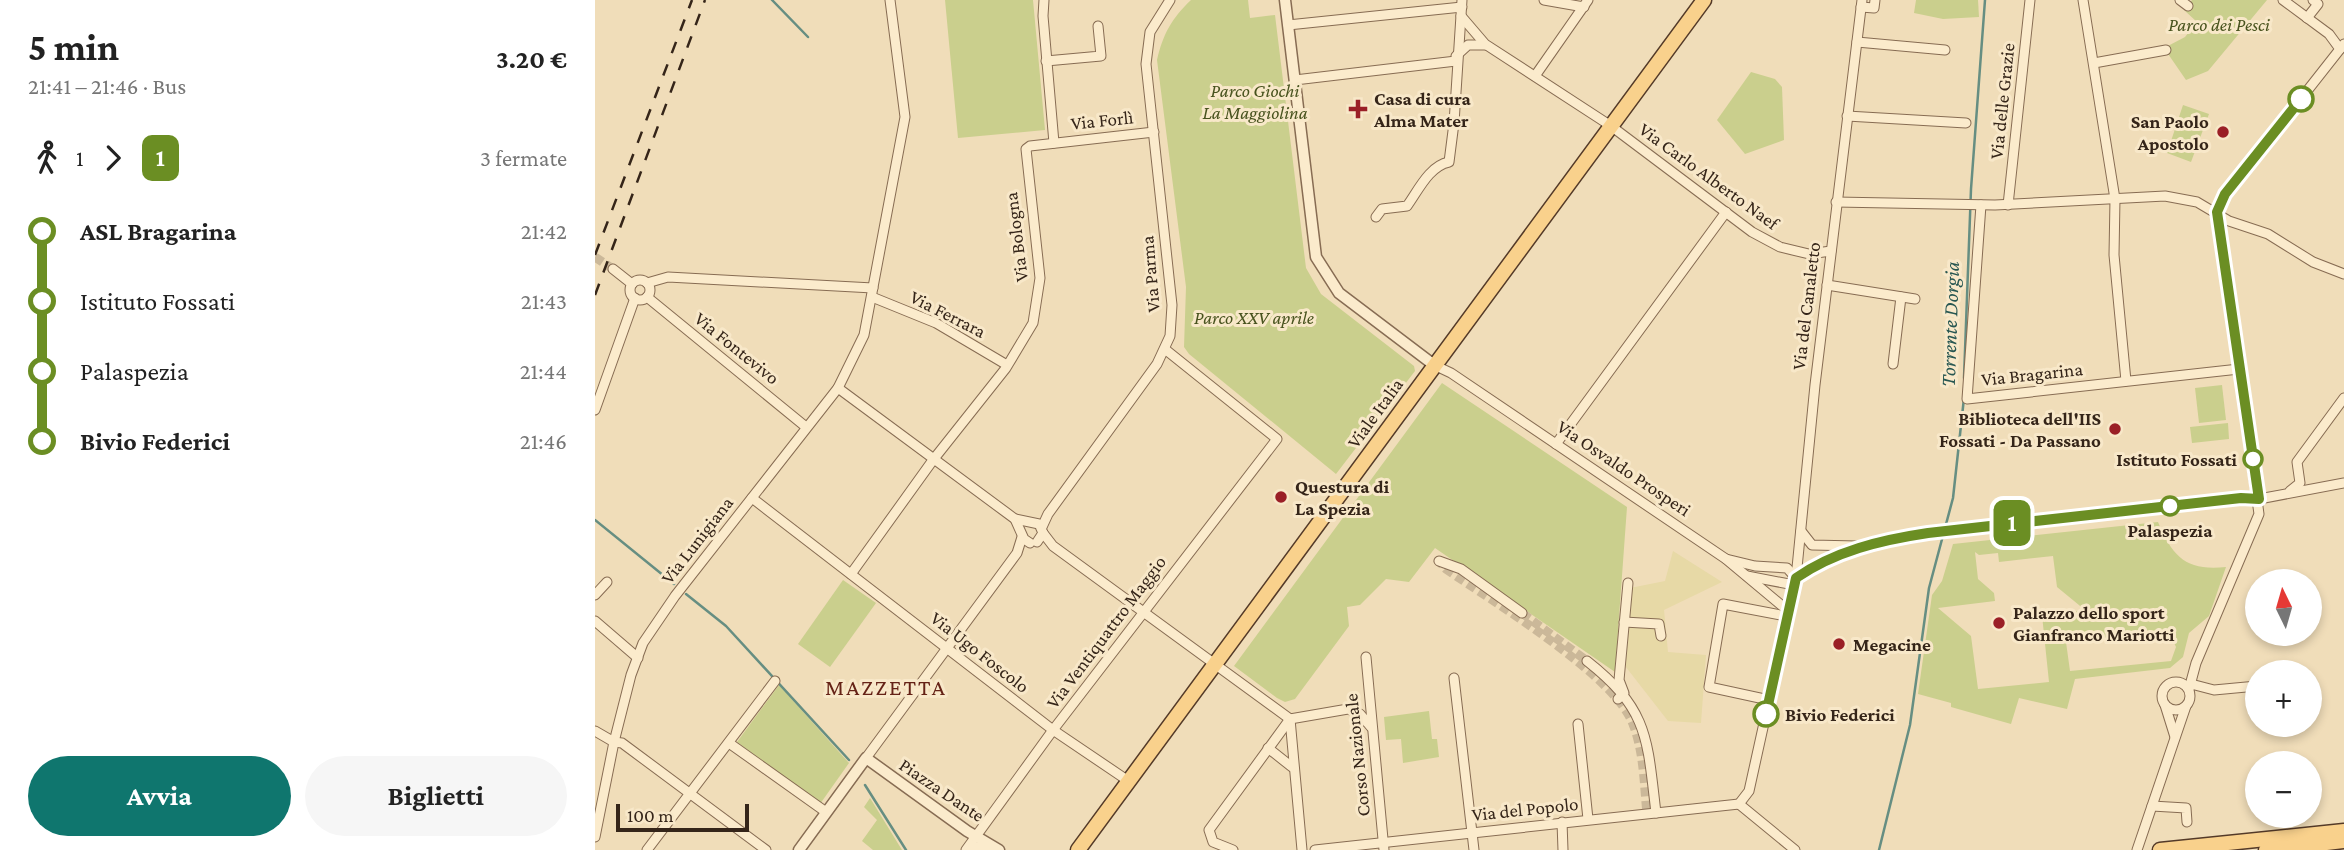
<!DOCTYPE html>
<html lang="it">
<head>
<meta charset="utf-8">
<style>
  body { margin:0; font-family:"Crimson Pro",serif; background:#f6f6f6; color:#222; height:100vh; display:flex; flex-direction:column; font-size:26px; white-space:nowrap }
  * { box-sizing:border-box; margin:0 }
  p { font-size:23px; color:#767676 }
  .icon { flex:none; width:38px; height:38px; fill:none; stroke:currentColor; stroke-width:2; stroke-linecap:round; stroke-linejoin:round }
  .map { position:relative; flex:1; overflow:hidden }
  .panel { display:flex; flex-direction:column; background:#fff; width:595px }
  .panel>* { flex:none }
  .badge { padding:0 14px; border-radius:10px; font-size:24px; line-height:46px }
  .needle { width:46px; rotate:355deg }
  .fabs { position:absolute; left:1650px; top:569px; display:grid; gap:14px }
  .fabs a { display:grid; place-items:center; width:77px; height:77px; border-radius:50%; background:#fff; box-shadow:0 4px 10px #0003; font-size:35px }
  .scale { position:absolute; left:21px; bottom:18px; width:133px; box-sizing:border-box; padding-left:7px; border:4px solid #352519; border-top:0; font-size:19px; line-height:24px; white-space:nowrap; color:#352519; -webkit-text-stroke:5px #f8e8c9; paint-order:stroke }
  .map>.badge { position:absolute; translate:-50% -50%; box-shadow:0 0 0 4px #fff }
  .legs { display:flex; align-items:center; gap:10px; height:77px; padding:0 28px; font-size:23px }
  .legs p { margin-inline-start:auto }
  .headline { display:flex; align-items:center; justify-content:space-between; height:119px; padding:0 28px }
  h1 { font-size:38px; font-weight:700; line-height:52px }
  .primary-button { display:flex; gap:14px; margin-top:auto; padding:14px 28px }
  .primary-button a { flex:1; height:80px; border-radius:42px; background:#0f766e; color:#fff; font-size:28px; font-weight:700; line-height:80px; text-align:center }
  .primary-button a+a { background:#f6f6f6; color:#222 }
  ul { padding:0 28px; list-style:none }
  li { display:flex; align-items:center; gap:24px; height:70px; font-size:26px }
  li i { display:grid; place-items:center; width:10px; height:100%; margin:0 9px; background:currentColor }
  li i::after { content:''; width:18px; height:18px; margin:-9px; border:5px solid; border-radius:50%; background:#fff }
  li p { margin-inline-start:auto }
  li:first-child i { background:linear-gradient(#0000 50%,currentColor 0) }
  li:last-child i { background:linear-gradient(currentColor 50%,#0000 0) }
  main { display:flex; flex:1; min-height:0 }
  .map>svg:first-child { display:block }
</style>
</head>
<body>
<main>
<section class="panel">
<div class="headline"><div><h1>5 min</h1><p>21:41 – 21:46 · Bus</p></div><b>3.20 €</b></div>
<div class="legs"><svg class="icon" aria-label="walk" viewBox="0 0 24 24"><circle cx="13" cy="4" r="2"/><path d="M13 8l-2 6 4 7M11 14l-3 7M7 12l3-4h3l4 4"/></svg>1<svg class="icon" aria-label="forward" viewBox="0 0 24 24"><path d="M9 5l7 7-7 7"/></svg><b class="badge" style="background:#6b8e23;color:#fff">1</b><p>3 fermate</p></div>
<ul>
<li><i style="color:#6b8e23"></i><b>ASL Bragarina</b><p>21:42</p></li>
<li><i style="color:#6b8e23"></i><span>Istituto Fossati</span><p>21:43</p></li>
<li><i style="color:#6b8e23"></i><span>Palaspezia</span><p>21:44</p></li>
<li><i style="color:#6b8e23"></i><b>Bivio Federici</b><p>21:46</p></li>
</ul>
<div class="primary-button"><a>Avvia</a><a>Biglietti</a></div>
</section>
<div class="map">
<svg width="1749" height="850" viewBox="0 0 1749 850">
  <rect width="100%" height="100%" fill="#f0ddb9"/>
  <polygon fill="#e7d9a6" points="1078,551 1127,582 1069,610 1073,652 1111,655 1106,723 1073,721 1027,662 1035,588 1070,581"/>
  <g fill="#cacf8d" fill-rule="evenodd">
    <polygon points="350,0 438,0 450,130 363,138"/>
    <path d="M596,0H653L655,18L680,15L711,268L726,294L819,366L820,371L741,474L594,354L589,347L591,287L562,60C568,34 577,18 596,0Z"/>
    <polygon points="1321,0 1383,0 1384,17 1348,19 1319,13"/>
    <polygon points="1597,0 1672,0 1613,71 1591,80 1569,48 1590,37 1602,22 1589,10"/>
    <polygon points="1156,72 1180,79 1187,87 1189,140 1150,154 1122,120"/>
    <polygon points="1588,105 1614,114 1596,162 1572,153"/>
    <polygon points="847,383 1032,507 1020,672 840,548 814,582 791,579 765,605 752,607 754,626 700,699 690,702 682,698 639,666"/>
    <polygon points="1627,385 1631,420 1604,423 1600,388"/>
    <polygon points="1633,423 1634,439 1597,443 1595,427"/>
    <path d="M1563,522C1578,558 1592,571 1631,567L1614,616L1594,633L1588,657L1575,668L1480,679L1472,709L1424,698L1416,724L1356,707V703L1323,694L1337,595L1347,581L1358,544ZM1380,552L1384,555L1403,553L1404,562L1458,556L1462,587L1490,610L1447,615L1454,682L1383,689L1376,636L1343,608L1400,601L1399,593L1383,579ZM1573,630L1581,647L1576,661L1475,671L1471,642Z"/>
    <polygon points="248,580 281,603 235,667 203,644"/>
    <polygon points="184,685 254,763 225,804 142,742"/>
    <polygon points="834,711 837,739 842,739 844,757 808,763 806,739 791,740 789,717"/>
    <polygon points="275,798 307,850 278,850 267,841 282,820 269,807"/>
  </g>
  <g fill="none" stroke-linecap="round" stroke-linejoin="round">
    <g stroke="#668e82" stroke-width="2.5">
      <polyline points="177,0 213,37"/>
      <polyline points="1369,378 1376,189 1390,0"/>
      <polyline points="0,520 79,584"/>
      <polyline points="91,594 131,626 254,760"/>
      <polyline points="270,785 311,850"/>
      <polyline points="1284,850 1315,725 1334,588 1358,498 1369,398"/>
    </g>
    <g stroke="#cbb899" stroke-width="9" stroke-dasharray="9 4.5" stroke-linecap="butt">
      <polyline points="0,257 18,269"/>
      <path d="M842,564L844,561L851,569C897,601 1020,675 1038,724C1049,752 1049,784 1052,814"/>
      <polyline points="927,613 992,661"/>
    </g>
    <defs>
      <g id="minor">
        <polyline points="449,0 448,16 459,143"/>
        <polyline points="949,0 989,7"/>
        <polyline points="1488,0 1520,199 1519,255 1531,381"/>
        <polyline points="1585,0 1593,6"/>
        <polyline points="1688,0 1734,34 1745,49"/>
        <polyline points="1266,7 1279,8 1280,0"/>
        <polyline points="866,16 890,44 1016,126 1157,232 1185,247 1214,254 1236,251"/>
        <polyline points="1712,18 1723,4 1718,0"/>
        <polyline points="693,25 867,7"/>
        <polyline points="1262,42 1350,50"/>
        <polyline points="861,56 873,45 890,45"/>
        <polyline points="451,61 506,56 503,26"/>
        <polyline points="1499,63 1571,50"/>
        <polyline points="940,76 993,0"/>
        <polyline points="700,80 861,61"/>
        <polyline points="1252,116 1371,123"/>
        <polyline points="1241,202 1400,205 1570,196 1602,202 1634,221 1673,234 1718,262 1749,274"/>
        <polyline points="1386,205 1372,399 1644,369"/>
        <polyline points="1413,205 1435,0"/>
        <path d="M781,217L787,209L812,206C823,191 834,166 854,162L859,123L867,0"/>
        <polyline points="18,269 37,284"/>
        <circle cx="45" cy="290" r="10"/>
        <polyline points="52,283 73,277 278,288"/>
        <polyline points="1232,285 1320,299"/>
        <polyline points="52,297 211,427"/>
        <polyline points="277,297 341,323 412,365"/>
        <polyline points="1298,364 1306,297"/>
        <polyline points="839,365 856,373 1131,559 1192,610"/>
        <polyline points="243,388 420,519 429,539 435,543"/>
        <polyline points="0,410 40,298"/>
        <polyline points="961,444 1131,212"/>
        <polyline points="1695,491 1705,483 1702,462 1749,398"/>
        <polyline points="157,498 458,730 529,778"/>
        <polyline points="420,519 444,524 448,533 442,542"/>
        <polyline points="447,527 453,514 562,364 575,336 577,305 551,64 555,32 575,0"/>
        <polyline points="1206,531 1217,545 1262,546"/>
        <polyline points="448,533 458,546 695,719"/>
        <polyline points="1131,559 1160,566 1192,568 1201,578"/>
        <polyline points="844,561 866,569 927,613"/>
        <polyline points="256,574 338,460 411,368 438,323 445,278 431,149 435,146 559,132"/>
        <path d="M1152,576L1194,584C1227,553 1278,542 1322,535L1646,498L1664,499L1749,483"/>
        <polyline points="0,595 12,582"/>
        <polyline points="0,621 43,658"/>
        <polyline points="1029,622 1064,624 1066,636"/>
        <polyline points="771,657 789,850"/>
        <path d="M992,661C1054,710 1052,738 1061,813"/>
        <polyline points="859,678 879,850"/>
        <circle cx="1581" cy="696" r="14"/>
        <polyline points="1596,684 1619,690 1662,686"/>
        <polyline points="1594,689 1601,663 1664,514 1622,212 1631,194 1749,44"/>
        <polyline points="1023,699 1029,693 1024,680 1033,583"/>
        <polyline points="1174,700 1114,687 1128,604 1191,616"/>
        <polyline points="1570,705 1580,737"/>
        <polyline points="695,719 707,850"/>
        <polyline points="695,719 753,709 765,714 776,727"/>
        <polyline points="983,724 993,819"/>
        <polyline points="0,731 19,742 27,743 171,850"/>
        <polyline points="134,743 231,812"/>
        <polyline points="673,748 697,767"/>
        <polyline points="271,758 422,553 427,537"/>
        <polyline points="1144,804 1154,791 1201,578 1220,385 1267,0"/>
        <polyline points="1144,804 1200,850"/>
        <polyline points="1557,806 1591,808 1592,822"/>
        <polyline points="967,822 968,850"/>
        <polyline points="0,837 19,742 36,675 48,643 80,596 243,388 269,335 310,117 295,0"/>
        <polyline points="52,850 180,681"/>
        <polyline points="371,850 458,730 682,439 571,350"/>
        <polyline points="638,850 618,842 614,830 695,719"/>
        <polyline points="720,850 1144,804"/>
        <polyline points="1542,850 1591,706"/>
      </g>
      <g id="tertiary">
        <polyline points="690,0 721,257 744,293 839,365"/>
        <polyline points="204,850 271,758 372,831 404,850"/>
        <polyline points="377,850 384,847 390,850"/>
      </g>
      <g id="primary">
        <polyline points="483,850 1109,0"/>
        <polyline points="1565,850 1749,831"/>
        <polyline points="1671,850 1749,841"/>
      </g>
    </defs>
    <use href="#minor" stroke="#876c53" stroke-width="11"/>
    <use href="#tertiary" stroke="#876c53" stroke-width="13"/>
    <use href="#primary" stroke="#543a28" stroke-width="17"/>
    <use href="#minor" stroke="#fbebcc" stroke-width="9"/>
    <use href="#tertiary" stroke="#fbebcc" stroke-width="10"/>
    <use href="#primary" stroke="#f9d18c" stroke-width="14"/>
    <g stroke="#352519" stroke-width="2.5" stroke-dasharray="12 12" stroke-linecap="butt">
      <polyline points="0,255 97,0"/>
      <polyline points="0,295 110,0"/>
    </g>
  </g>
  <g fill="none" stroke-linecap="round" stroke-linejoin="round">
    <defs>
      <path id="line-1" d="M1171,714L1201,578C1240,551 1286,540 1333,533L1646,498L1664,499L1622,212L1630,194L1706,99"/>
    </defs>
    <use href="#line-1" stroke="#fff" stroke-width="16"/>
    <use href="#line-1" stroke="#6b8e23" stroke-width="10"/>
  </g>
  <g fill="#fff" stroke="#6b8e23" stroke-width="3.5">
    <circle cx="1706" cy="99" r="12"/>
    <circle cx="1658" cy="459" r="9"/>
    <circle cx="1575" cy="506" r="9"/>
    <circle cx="1171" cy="714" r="12"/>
  </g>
  <g fill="#9a1f26" stroke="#f8e8c9" stroke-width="2.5">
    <path d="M759.5 98.5h7v7h7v7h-7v7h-7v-7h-7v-7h7z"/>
    <circle cx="1628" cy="132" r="7"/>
    <circle cx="1520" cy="429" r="7"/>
    <circle cx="686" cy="497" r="7"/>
    <circle cx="1404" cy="623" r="7"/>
    <circle cx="1244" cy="644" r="7"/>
  </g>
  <g text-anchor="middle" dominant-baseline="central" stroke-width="6" stroke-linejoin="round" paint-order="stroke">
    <g font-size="19" font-style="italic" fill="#48531e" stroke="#f8e8c9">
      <text x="1624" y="24">Parco dei Pesci</text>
      <text x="660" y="90">Parco Giochi<tspan x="660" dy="22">La Maggiolina</tspan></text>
      <text x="659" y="317">Parco XXV aprile</text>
    </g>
    <g font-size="19" font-weight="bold" fill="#352519" stroke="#f8e8c9" text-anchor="start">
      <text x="779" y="98">Casa di cura<tspan x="779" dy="22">Alma Mater</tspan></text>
      <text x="1614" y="121" text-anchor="end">San Paolo<tspan x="1614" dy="22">Apostolo</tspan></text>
      <text x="1506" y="418" text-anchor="end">Biblioteca dell'IIS<tspan x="1506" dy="22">Fossati - Da Passano</tspan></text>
      <text x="700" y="486">Questura di<tspan x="700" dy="22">La Spezia</tspan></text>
      <text x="1418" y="612">Palazzo dello sport<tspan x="1418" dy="22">Gianfranco Mariotti</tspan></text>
      <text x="1258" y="644">Megacine</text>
    </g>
    <g font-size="19" fill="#352519" stroke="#f8e8c9">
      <text transform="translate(1407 101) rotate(-84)">Via delle Grazie</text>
      <text transform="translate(507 120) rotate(-6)">Via Forlì</text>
      <text transform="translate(1114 176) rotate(36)">Via Carlo Alberto Naef</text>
      <text transform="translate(421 237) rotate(-97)">Via Bologna</text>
      <text transform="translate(555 274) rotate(-95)">Via Parma</text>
      <text transform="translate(1211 306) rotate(-83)">Via del Canaletto</text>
      <text transform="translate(353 314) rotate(27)">Via Ferrara</text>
      <text transform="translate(142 348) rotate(39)">Via Fontevivo</text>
      <text transform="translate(1437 374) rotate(-6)">Via Bragarina</text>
      <text transform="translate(780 413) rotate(-54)">Viale Italia</text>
      <text transform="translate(1029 468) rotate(34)">Via Osvaldo Prosperi</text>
      <text transform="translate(102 540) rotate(-52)">Via Lunigiana</text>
      <text transform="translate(511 632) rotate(-53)">Via Ventiquattro Maggio</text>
      <text transform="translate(385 652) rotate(38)">Via Ugo Foscolo</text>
      <text transform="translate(762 755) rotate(-96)">Corso Nazionale</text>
      <text transform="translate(347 790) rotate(34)">Piazza Dante</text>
      <text transform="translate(930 809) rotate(-6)">Via del Popolo</text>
    </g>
    <g font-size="19" font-weight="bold" fill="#352519" stroke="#f8e8c9" text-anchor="end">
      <text x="1642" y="459">Istituto Fossati</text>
      <text x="1575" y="530" text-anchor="middle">Palaspezia</text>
      <text x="1190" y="714" text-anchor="start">Bivio Federici</text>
    </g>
    <g font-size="21" font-style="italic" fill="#275651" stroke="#f8e8c9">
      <text transform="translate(1355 324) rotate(-88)">Torrente Dorgia</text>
    </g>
    <g font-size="23" letter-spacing="2" fill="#652216" stroke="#f8e8c9">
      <text x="291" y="687">MAZZETTA</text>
    </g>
  </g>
</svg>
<div class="fabs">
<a><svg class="needle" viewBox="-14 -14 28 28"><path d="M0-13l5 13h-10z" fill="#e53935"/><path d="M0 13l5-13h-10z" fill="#767676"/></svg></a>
<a>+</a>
<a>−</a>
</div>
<div class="scale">100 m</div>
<b class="badge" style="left:1417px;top:523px;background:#6b8e23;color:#fff">1</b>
</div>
</main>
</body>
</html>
